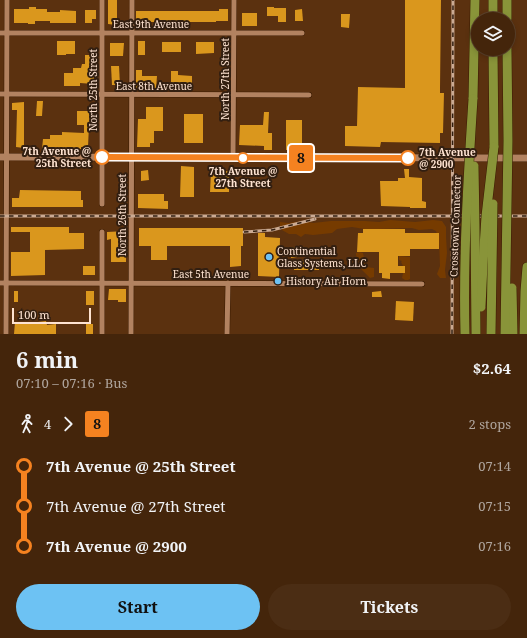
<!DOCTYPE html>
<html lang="en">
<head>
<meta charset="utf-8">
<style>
  body { margin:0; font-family:"Noto Serif",serif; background:#4b2d14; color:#f1f3f6; height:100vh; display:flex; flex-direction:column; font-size:15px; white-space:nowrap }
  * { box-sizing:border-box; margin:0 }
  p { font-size:13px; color:#afa59d }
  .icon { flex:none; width:22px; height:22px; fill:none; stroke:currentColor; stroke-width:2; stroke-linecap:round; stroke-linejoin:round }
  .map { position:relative; height:334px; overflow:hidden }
  .details { display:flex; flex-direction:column; background:#44250b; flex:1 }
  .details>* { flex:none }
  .badge { padding:0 8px; border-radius:3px; font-size:14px; line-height:26px }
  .controls { position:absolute; left:471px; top:12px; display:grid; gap:8px }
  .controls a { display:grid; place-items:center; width:44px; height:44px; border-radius:50%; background:#44250b; box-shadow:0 2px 6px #0003,0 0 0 1px #5c422c; font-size:20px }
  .scale { position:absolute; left:12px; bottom:10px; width:79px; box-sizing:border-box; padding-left:4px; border:2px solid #fee3d1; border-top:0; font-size:11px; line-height:14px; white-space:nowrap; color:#fee3d1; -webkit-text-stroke:3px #321f11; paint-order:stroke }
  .map>.badge { position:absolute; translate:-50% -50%; box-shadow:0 0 0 2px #fff }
  .legs { display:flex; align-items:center; gap:6px; height:44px; padding:0 16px; font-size:13px }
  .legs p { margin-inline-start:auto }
  .head { display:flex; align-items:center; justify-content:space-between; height:68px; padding:0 16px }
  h1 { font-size:22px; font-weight:700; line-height:30px }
  .action { display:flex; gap:8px; margin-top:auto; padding:8px 16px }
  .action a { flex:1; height:46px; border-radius:24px; background:#6dc2f3; color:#111; font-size:16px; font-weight:700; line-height:46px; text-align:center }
  .action a+a { background:#4b2d14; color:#f1f3f6 }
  ul { padding:0 16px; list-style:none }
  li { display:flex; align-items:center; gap:14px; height:40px; font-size:15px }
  li i { display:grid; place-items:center; width:6px; height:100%; margin:0 5px; background:currentColor }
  li i::after { content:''; width:10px; height:10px; margin:-5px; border:3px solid; border-radius:50%; background:#44250b }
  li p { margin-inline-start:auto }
  li:first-child i { background:linear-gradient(#0000 50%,currentColor 0) }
  li:last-child i { background:linear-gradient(currentColor 50%,#0000 0) }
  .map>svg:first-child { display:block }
</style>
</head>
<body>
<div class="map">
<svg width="527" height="334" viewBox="0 0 527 334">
  <rect width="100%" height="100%" fill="#5b310f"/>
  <g fill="#763b00">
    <polygon points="390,220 415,222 433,220 442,221 446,227 446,237 447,253 445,270 446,278 440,278 437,274 440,266 439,239 436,231 432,229 419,230 412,228 379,229 371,230 352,227 337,229 332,233 313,235 305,234 301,237 296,234 289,234 282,230 280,226 280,222 288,223 303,221 313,223 331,221 365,221 379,222"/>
    <polygon points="359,252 363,253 366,267 374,268 374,277 370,278 362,270 356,255 356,253"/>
    <polygon points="399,256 410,257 410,279 408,280 405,280 402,278 403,273 405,273 405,266 403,266 401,262 402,261 399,260"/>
  </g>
  <g fill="#da971d">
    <polygon points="108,0 117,0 117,25 108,24"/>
    <polygon points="405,0 441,0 440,88 440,93 444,93 443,133 440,133 440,143 381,142 380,147 345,146 345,126 357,126 358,87 405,88"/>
    <polygon points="29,7 36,7 36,9 47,9 47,12 60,12 60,10 76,11 76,23 50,23 50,21 35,21 35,24 28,24 28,23 14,23 14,9 29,9"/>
    <polygon points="267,7 274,7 274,8 286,8 286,22 278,22 278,16 267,16"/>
    <polygon points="219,9 228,9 228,21 216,21 216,22 136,22 136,11 219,11"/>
    <polygon points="302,9 303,21 295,21 295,10"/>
    <polygon points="85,10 96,10 96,19 92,19 92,23 85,23"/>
    <rect x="242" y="13" width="15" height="13"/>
    <polygon points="341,14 350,14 349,28 341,27"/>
    <polygon points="57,41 75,41 75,54 66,54 66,55 57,55"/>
    <rect x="138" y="41" width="7" height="14"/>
    <rect x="162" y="42" width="19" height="10"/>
    <polygon points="196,42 214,42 214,53 196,54"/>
    <polygon points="110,43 124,43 123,56 110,56"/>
    <polygon points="85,55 96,55 96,72 94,72 94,84 80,83 80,86 64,86 64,73 73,73 73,68 81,68 82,64 85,64"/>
    <polygon points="111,66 119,66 120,85 112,85"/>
    <polygon points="136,70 142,70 142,76 157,76 156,89 136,88"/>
    <polygon points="171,71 178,71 178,75 192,76 192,86 179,85 179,84 171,84"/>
    <polygon points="37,101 43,101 42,116 36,116"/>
    <polygon points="24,102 24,148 16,147 17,110 12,110 12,103"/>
    <polygon points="146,107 163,107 163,131 154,131 154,143 150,143 150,147 137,147 138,119 146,119"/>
    <polygon points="77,111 95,111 95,125 89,125 88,147 81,147 81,149 48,148 48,149 42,149 43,139 50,139 50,135 62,135 62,132 84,133 84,125 77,125"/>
    <polygon points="264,112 269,112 268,133 272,133 272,150 264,150 264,146 239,145 240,125 263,125"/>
    <rect x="184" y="114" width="19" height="29"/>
    <rect x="286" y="120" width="16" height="30"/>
    <polygon points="181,166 194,167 194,197 180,197"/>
    <polygon points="404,169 409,169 409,177 422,178 422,201 426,202 426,208 410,208 410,207 381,206 380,181 398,181 398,178 405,178"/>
    <polygon points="148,170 149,180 141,181 141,171"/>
    <polygon points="211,171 229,171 229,192 210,192"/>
    <polygon points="20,190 81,191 81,200 83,200 83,207 12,207 12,198 19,198"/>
    <polygon points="138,194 164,194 164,201 168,201 168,209 138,208"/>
    <polygon points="11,227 69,227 69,233 84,233 84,249 45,250 45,275 11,276 11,252 30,252 30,232 11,232"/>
    <polygon points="139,228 243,228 243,246 241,246 241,266 230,267 230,246 167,246 167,260 151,260 151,246 139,246"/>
    <polygon points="363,229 405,229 405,233 439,233 439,249 410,249 410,256 398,256 398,266 405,266 405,273 390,273 390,279 382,278 382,273 379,273 379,252 357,252 358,233 363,233"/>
    <polygon points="126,231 126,262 111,262 111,239 107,240 107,232"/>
    <polygon points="258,233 265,233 265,237 280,238 279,277 258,276"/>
    <polygon points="291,247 297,247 297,257 291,258"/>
    <rect x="294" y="260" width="25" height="10"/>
    <rect x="83" y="266" width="12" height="9"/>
    <polygon points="109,289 126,289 126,302 118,302 118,300 108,300"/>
    <rect x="14" y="291" width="4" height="11"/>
    <rect x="86" y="291" width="8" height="14"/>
    <polygon points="381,291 382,297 372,297 372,292"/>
    <polygon points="396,301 414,302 413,321 395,320"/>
    <polygon points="46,321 47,325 56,324 56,334 14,334 15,322 23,323 23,324 38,324 38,322"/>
    <rect x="86" y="324" width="7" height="10"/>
  </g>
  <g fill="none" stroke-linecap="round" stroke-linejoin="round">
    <defs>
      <g id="street">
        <polyline points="0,33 302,33"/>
        <polyline points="0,94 309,95"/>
        <polyline points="233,157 234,0"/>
        <polyline points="102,204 102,0"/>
        <polyline points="0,283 422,284"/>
        <polyline points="6,334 7,0"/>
        <polyline points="102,334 102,232"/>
        <polyline points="131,334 132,0"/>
        <polyline points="227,334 228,283"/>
      </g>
      <polyline id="secondary" points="0,157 527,158"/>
      <g id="highway">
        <polyline points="493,0 493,19"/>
        <polyline points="507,0 507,19"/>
        <polyline points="493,49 494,147"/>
        <polyline points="473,99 475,0"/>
        <polyline points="524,334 525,291 527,267"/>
      </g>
    </defs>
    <use href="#street" stroke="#3a1b02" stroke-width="6"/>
    <use href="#secondary" stroke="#3a1b02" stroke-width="8"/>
    <use href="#highway" stroke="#3a1b02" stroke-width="10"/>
    <use href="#street" stroke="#b28260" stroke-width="5"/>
    <use href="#secondary" stroke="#b28260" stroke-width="7"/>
    <use href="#highway" stroke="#899439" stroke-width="9"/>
    <defs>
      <g id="rail">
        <polyline points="0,216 527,216"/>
        <polyline points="244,232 272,230 315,219"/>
        <polyline points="452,334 453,0"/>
      </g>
    </defs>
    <use href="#rail" stroke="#cbab94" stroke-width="3"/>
    <use href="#rail" stroke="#321f11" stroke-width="1.5" stroke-dasharray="4.5" stroke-linecap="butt"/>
    <defs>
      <g id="highway-bridge">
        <polyline points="474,166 475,224 476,334"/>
        <polyline points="512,288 513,334"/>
        <polyline points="481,307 483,264 486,216 494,147"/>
        <path d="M465,334C463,255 468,177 473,99"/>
        <polyline points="491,334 493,204"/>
        <polyline points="505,334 508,141 507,49"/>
      </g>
    </defs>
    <use href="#highway-bridge" stroke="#3a1b02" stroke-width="10" stroke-linecap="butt"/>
    <use href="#highway-bridge" stroke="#899439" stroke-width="9"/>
  </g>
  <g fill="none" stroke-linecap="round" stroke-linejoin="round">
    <defs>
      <polyline id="line-1" points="102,157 408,158"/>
    </defs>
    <use href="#line-1" stroke="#fff" stroke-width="9"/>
    <use href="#line-1" stroke="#f58220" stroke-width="6"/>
  </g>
  <g fill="#fff" stroke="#f58220" stroke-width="2">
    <circle cx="102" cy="157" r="7"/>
    <circle cx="243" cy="158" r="5"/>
    <circle cx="408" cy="158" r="7"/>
  </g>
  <g fill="#6dc2f3" stroke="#321f11" stroke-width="1.5">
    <circle cx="269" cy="257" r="4"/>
    <circle cx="278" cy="281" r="4"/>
  </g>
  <g text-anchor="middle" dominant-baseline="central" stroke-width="4" stroke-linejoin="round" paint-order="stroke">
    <g font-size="10" fill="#fee3d1" stroke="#321f11">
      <text x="151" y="24">East 9th Avenue</text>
      <text transform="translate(225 79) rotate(-90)">North 27th Street</text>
      <text x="154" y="86">East 8th Avenue</text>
      <text transform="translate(93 90) rotate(-90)">North 25th Street</text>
      <text transform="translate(122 215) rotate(-90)">North 26th Street</text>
      <text transform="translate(455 226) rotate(-88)">Crosstown Connector</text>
      <text x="211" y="274">East 5th Avenue</text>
    </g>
    <g font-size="10" font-weight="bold" fill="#fee3d1" stroke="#321f11" text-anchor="end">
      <text x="91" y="151">7th Avenue @<tspan x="91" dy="12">25th Street</tspan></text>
      <text x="419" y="152" text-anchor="start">7th Avenue<tspan x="419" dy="12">@ 2900</tspan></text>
      <text x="243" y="171" text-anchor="middle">7th Avenue @<tspan x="243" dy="12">27th Street</tspan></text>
    </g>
    <g font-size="10" fill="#fee3d1" stroke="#321f11" text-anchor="start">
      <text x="277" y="251">Continential<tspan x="277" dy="12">Glass Systems, LLC</tspan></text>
      <text x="286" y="281">History Air Horn</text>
    </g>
  </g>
</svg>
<div class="controls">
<a><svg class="icon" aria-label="layers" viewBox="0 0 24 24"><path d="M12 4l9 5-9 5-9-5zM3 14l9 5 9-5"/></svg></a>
</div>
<div class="scale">100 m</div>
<b class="badge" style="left:301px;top:158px;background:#f58220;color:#111">8</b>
</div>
<section class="details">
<div class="head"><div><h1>6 min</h1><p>07:10 – 07:16 · Bus</p></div><b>$2.64</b></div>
<div class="legs"><svg class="icon" aria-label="walk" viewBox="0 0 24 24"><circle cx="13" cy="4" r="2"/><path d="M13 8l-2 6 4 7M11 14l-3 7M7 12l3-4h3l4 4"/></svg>4<svg class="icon" aria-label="forward" viewBox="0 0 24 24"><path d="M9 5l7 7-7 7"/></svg><b class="badge" style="background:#f58220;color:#111">8</b><p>2 stops</p></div>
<ul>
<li><i style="color:#f58220"></i><b>7th Avenue @ 25th Street</b><p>07:14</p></li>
<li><i style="color:#f58220"></i><span>7th Avenue @ 27th Street</span><p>07:15</p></li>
<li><i style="color:#f58220"></i><b>7th Avenue @ 2900</b><p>07:16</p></li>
</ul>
<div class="action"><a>Start</a><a>Tickets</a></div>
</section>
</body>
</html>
